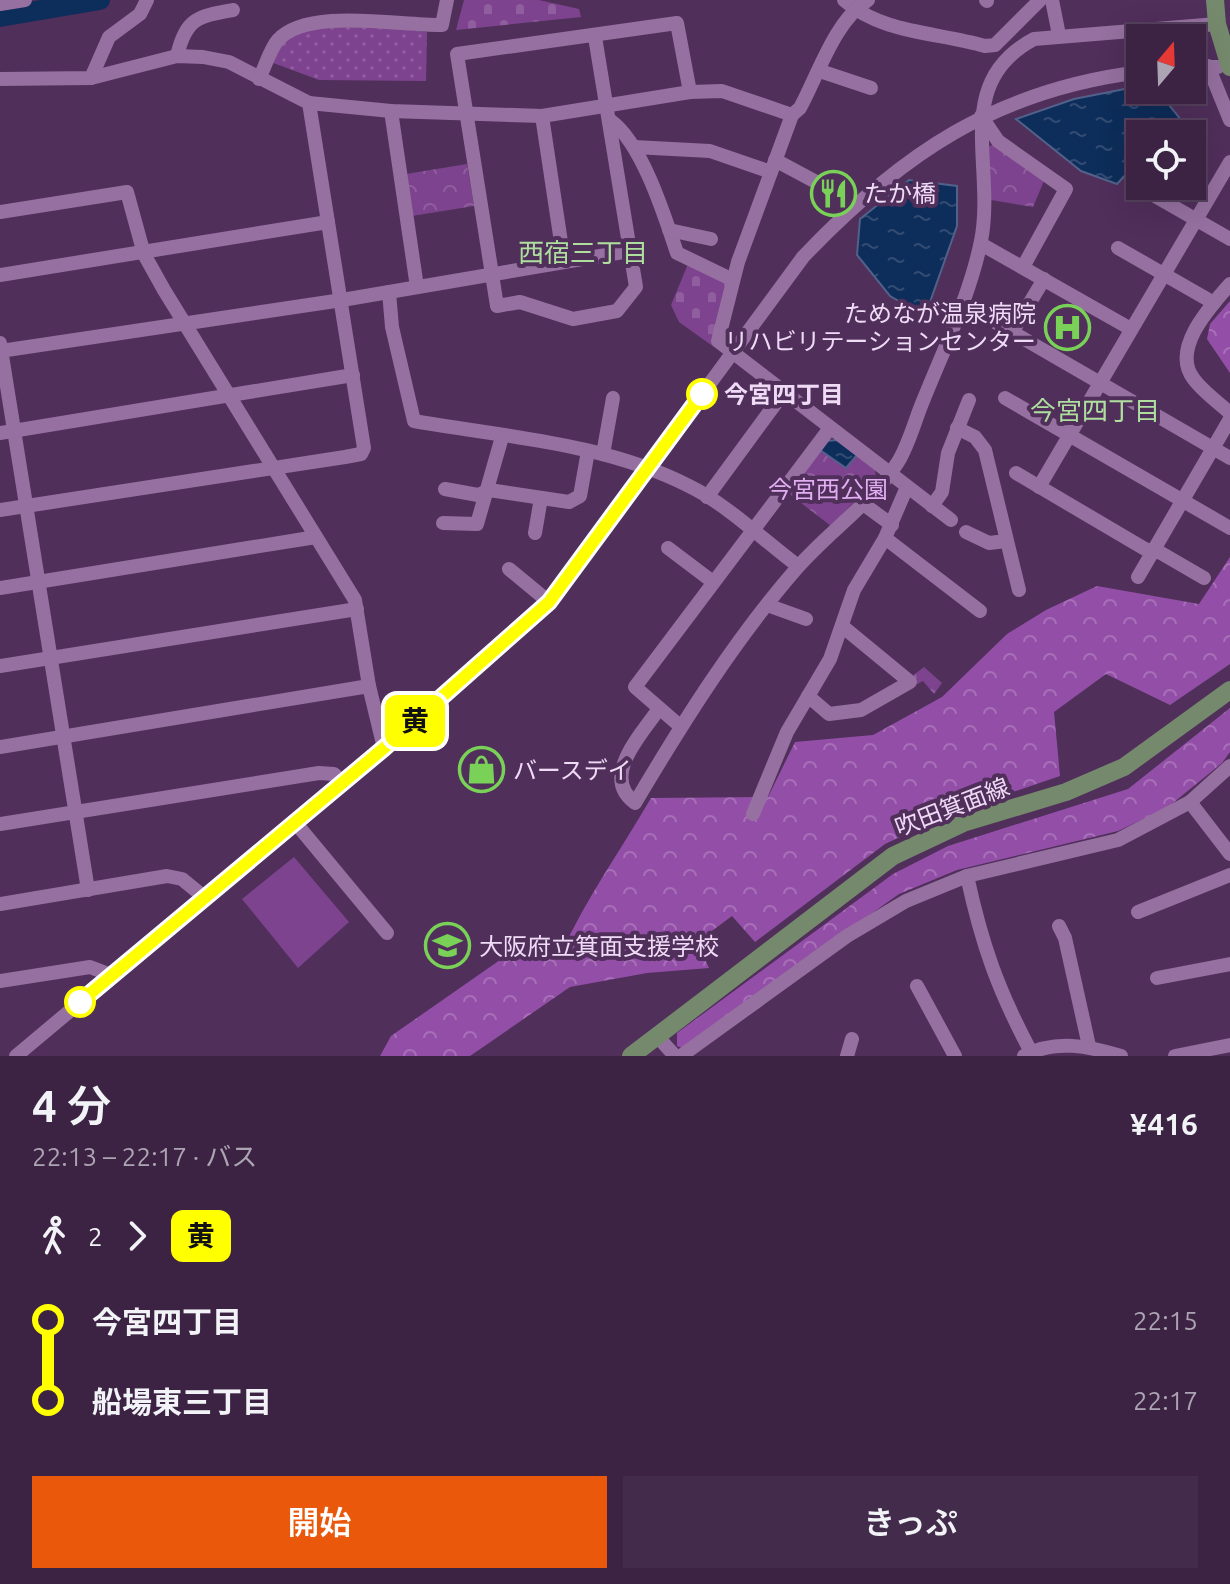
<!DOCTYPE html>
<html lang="ja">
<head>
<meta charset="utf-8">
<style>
  body { margin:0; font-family:Ubuntu,"Noto Sans JP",sans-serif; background:#432b4b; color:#f1f3f6; height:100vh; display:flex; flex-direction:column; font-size:30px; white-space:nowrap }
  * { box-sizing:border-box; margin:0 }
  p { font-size:26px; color:#aca4b2 }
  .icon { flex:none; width:44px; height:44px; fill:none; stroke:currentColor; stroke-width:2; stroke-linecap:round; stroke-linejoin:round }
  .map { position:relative; height:1056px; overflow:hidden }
  .details { display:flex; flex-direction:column; background:#3c2344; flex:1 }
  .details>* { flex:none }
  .badge { padding:0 16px; border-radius:12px; font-size:28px; line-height:52px }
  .needle { width:52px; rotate:19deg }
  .fabs { position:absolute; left:1126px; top:24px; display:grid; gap:16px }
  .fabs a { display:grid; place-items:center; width:80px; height:80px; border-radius:0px; background:#3c2344; box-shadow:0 8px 32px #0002,0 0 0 2px #55405d; font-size:40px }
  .map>.badge { position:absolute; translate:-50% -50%; box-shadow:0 0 0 4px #fff }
  .legs { display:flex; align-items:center; gap:12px; height:88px; padding:0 32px; font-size:26px }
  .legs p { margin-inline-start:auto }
  .head { display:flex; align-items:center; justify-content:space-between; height:136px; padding:0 32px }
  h1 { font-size:44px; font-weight:600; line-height:60px }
  .primary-button { display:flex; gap:16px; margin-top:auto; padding:16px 32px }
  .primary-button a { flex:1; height:92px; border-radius:0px; background:#ea580c; color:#fff; font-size:32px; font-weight:600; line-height:92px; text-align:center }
  .primary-button a+a { background:#432b4b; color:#f1f3f6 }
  ul { padding:0 32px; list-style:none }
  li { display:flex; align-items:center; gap:28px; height:80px; font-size:30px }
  li i { display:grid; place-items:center; width:12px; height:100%; margin:0 10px; background:currentColor }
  li i::after { content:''; width:20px; height:20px; margin:-10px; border:6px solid; border-radius:50%; background:#3c2344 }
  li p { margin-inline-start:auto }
  li:first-child i { background:linear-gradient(#0000 50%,currentColor 0) }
  li:last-child i { background:linear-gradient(currentColor 50%,#0000 0) }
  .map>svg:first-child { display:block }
</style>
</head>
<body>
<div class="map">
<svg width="1230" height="1056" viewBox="0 0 1230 1056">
  <defs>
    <pattern id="grass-dots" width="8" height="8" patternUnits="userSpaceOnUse" patternTransform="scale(2)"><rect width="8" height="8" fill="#7d438e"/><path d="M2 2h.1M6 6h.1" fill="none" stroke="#905e9e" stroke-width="1.8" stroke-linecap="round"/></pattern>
    <pattern id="forest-crowns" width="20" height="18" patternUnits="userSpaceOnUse" patternTransform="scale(2)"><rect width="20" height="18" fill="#934fa7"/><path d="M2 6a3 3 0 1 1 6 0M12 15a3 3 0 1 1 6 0" fill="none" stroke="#a870b8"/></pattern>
    <pattern id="cemetery-stones" width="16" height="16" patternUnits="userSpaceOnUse" patternTransform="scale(2)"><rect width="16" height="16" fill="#7d438e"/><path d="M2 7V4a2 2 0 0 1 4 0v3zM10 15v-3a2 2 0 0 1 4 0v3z" fill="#905e9e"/></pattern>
    <pattern id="park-crowns" width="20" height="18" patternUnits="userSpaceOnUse" patternTransform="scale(2)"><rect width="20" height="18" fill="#7d438e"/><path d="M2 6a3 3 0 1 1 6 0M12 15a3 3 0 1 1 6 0" fill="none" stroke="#905e9e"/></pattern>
    <pattern id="water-ripples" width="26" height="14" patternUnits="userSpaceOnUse" patternTransform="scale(2)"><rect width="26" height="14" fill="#0d2d5a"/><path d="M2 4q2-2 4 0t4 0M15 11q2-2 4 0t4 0" fill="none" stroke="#314b72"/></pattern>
  </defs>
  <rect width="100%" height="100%" fill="#502f5b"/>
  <polygon fill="url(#grass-dots)" points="330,21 427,32 426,81 319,80 268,61 278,40"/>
  <g fill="url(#forest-crowns)">
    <polygon points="1230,301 1230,373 1207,339 1210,324"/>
    <path d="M1230,557V664L1170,705L1106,674L1054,712L1060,776L951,813L885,844L755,942L732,916L697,942L709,968L647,973L570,987L470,1056H380L391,1036L500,960L561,954C586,898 621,850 651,798L768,797L795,742L873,735L942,697L1007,634L1046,610L1097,586L1199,604Z"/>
    <polygon points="1230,708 1230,752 1222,763 1168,807 1118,831 957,870 899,894 682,1048 677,1046 677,1033 893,874 948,846 1128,789"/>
  </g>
  <g fill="url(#cemetery-stones)">
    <polygon points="464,0 539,0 579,9 581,17 456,30"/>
    <polygon points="688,264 728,284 714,347 679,322 671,305"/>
  </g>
  <g fill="url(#park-crowns)">
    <polygon points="994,144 1044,181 1033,207 991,200 988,147"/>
    <polygon points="467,164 474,206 412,216 406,174"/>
    <polygon points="820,450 857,455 875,470 876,479 831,526 788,493"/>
    <polygon points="924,667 942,683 934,694 923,681 917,684 910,678"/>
  </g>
  <polygon fill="#7d438e" points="294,857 349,922 298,968 242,899"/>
  <g fill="url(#water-ripples)" stroke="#516189" stroke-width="2">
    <polygon points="1140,86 1140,90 1157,90 1181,120 1168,134 1140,134 1140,159 1117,184 1081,171 1016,119 1074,99"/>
    <polygon points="909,180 957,186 957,226 925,316 890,296 857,255 860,219"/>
    <polygon points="837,440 857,455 846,468 820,450 826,441"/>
  </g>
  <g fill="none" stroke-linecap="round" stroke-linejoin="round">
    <polyline stroke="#516189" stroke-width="3" points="68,0 69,5"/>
    <polyline stroke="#0d2d5a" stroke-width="20" points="0,17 100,0"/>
    <g stroke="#9570a0" stroke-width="14">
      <path d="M844,0C882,34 938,32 985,46L995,45L1040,0"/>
      <path d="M868,0C835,20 818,75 800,108L792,115L738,262L718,341L951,520"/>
      <polyline points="986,0 987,1"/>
      <polyline points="1052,0 1059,35"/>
      <polyline points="0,4 25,0"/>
      <polyline points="595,37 636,287 617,311 573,319 520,302 497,306 457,54 677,23 690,92"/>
      <path d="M177,56C186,18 198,16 233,10"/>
      <polyline points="1208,66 1230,120"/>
      <polyline points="1192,67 1218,67"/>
      <polyline points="820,71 871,88"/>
      <polyline points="91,78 109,37 140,14 147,0"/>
      <polyline points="0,79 91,78 177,56 203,57 229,62 309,103 364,448 361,454 345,457 0,510"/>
      <path d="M259,79C265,67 270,49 278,40C308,7 400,26 442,25L447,0"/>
      <polyline points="309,103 391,111 542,116 690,92 722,91 792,115"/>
      <polyline points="391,111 417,287"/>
      <polyline points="542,116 564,262"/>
      <polyline points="981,116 998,141 1066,189 1023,267"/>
      <path d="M611,121C642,143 665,217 677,253L733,280"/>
      <polyline points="634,147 710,151 771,172"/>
      <polyline points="775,160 818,183"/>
      <polyline points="1141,188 1230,239"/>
      <polyline points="0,212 127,192 144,254 164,290 355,600 369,686 384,748"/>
      <polyline points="669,230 711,239"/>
      <polyline points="981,244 1131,329"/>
      <polyline points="1118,248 1214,303"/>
      <polyline points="0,275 328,222"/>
      <path d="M1230,284C1211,306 1171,348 1193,378C1202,391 1218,402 1230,413"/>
      <path d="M389,292L392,327L414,421C505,437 605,443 689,486C728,505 763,540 798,566"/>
      <polyline points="962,303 1230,458"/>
      <polyline points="1013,331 1044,279"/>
      <polyline points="0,343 88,890"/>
      <polyline points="0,351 342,300 629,251"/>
      <polyline points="1005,398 1230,528"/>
      <polyline points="957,428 975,437 985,450 1019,590"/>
      <polyline points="0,433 353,375"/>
      <polyline points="603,454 613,398"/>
      <polyline points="1016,473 1145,549 1161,553 1204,578"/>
      <polyline points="1039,487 1230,162"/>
      <polyline points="445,489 478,495 489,490 569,502 580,496 588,451"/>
      <polyline points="707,497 784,392"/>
      <polyline points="862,503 892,525"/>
      <polyline points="932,506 942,492 948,453 969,400"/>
      <polyline points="443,523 477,524 502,437"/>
      <polyline points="966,532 989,543 1006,541"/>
      <polyline points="535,533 541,498"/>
      <polyline points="885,538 980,611"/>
      <polyline points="668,548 713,582"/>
      <polyline points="509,569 549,602"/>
      <polyline points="1138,577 1230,419"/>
      <polyline points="0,588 316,537"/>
      <polyline points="767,605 806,619"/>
      <polyline points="0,666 357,609"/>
      <polyline points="808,696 829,714 861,710 910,682 842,626"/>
      <path d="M658,710C641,735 600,777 635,803C683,722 735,639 797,568C828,532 872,503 898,462C909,444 915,420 923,401C944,349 970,295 981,241C996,165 951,83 1034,39L1217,24"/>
      <polyline points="680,726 635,687 830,428"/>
      <polyline points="0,747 369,686"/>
      <polyline points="1190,802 1230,854"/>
      <polyline points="753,814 787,732 830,659 854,590 885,538 907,487"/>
      <polyline points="294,821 387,933"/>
      <polyline points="0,824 319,773 334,774 342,783"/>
      <path d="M967,876C982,945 998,990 1031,1052"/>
      <polyline points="0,904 167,876 182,879 204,897"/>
      <polyline points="1138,912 1230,875"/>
      <polyline points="1059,926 1065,938 1089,1046"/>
      <polyline points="1157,978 1230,964"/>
      <polyline points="0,981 90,967 111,975"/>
      <polyline points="917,986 955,1056"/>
      <polyline points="657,1036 675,1056"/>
      <path d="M16,1056L384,748L549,602L803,257C901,154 996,90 1140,72"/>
      <polyline points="681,1056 847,936 906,901 967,876 1118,840 1190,802 1230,766"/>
      <polyline points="847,1056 852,1039"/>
      <path d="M1024,1056C1055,1039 1089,1046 1121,1056"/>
      <polyline points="1175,1056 1230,1045"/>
    </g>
    <g stroke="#758a6d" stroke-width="18">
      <polyline points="1215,0 1217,24 1230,67"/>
      <polyline points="631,1056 893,856 963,823 1066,792 1124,767 1230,690"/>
    </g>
  </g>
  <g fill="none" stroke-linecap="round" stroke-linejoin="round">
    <defs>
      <polyline id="line-1" points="80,1002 384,748 549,602 702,394"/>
    </defs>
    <use href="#line-1" stroke="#fff" stroke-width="18"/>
    <use href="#line-1" stroke="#ff0" stroke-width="12"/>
  </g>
  <defs>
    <symbol id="restaurant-ring" viewBox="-11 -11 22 22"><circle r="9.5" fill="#502f5b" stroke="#79d157" stroke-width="1.5"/><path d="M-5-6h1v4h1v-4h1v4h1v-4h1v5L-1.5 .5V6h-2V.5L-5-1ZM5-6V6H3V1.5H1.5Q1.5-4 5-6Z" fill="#79d157"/></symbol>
    <symbol id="hospital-ring" viewBox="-11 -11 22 22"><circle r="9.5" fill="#502f5b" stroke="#79d157" stroke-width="1.5"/><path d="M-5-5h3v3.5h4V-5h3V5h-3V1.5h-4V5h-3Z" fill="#79d157"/></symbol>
    <symbol id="shop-ring" viewBox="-11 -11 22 22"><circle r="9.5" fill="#502f5b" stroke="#79d157" stroke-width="1.5"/><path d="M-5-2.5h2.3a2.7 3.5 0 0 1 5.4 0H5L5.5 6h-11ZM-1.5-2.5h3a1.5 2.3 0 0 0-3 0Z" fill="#79d157"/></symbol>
    <symbol id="school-ring" viewBox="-11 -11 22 22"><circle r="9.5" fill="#502f5b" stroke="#79d157" stroke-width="1.5"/><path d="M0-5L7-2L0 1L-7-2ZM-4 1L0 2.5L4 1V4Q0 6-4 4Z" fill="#79d157"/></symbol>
  </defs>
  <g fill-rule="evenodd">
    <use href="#restaurant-ring" x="808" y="168" width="51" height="51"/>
    <use href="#hospital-ring" x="1042" y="302" width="51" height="51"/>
    <use href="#shop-ring" x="456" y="744" width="51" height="51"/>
    <use href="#school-ring" x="422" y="920" width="51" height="51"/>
  </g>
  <g fill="#fff" stroke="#ff0" stroke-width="4">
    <circle cx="702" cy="394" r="14"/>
    <circle cx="80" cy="1002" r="14"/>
  </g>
  <g text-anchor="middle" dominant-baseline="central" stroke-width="8" stroke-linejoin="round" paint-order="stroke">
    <g font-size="24" fill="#efdbf6" stroke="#502f5b" text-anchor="start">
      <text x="864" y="193">たか橋</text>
      <text x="1036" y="313" text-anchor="end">ためなが温泉病院<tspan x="1036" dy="28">リハビリテーションセンター</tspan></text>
      <text x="513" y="770">バースデイ</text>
      <text x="479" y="946">大阪府立箕面支援学校</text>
    </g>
    <g font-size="24" font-weight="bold" fill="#efdbf6" stroke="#502f5b" text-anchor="start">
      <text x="724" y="394">今宮四丁目</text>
    </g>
    <g font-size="24" fill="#e1aef2" stroke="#502f5b">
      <text x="828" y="489">今宮西公園</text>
    </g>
    <g font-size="24" fill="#efdbf6" stroke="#502f5b">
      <text transform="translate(952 807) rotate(-21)">吹田箕面線</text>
    </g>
    <g font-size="26" fill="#afdf9e" stroke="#502f5b">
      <text x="583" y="252">西宿三丁目</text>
      <text x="1095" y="410">今宮四丁目</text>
    </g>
  </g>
</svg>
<div class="fabs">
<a><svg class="needle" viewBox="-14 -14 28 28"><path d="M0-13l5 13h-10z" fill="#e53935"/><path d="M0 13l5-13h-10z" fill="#aca4b2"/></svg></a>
<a><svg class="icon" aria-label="locate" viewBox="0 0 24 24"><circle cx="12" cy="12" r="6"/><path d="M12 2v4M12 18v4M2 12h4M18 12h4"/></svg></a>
</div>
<b class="badge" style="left:415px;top:721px;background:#ff0;color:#111">黄</b>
</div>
<section class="details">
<div class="head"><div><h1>4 分</h1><p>22:13 – 22:17 · バス</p></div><b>¥416</b></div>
<div class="legs"><svg class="icon" aria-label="walk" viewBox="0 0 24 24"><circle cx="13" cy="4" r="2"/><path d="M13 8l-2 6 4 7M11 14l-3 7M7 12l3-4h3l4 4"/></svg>2<svg class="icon" aria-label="forward" viewBox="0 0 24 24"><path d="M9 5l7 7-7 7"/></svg><b class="badge" style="background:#ff0;color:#111">黄</b></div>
<ul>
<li><i style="color:#ff0"></i><b>今宮四丁目</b><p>22:15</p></li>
<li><i style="color:#ff0"></i><b>船場東三丁目</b><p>22:17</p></li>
</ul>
<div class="primary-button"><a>開始</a><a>きっぷ</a></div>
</section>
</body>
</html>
